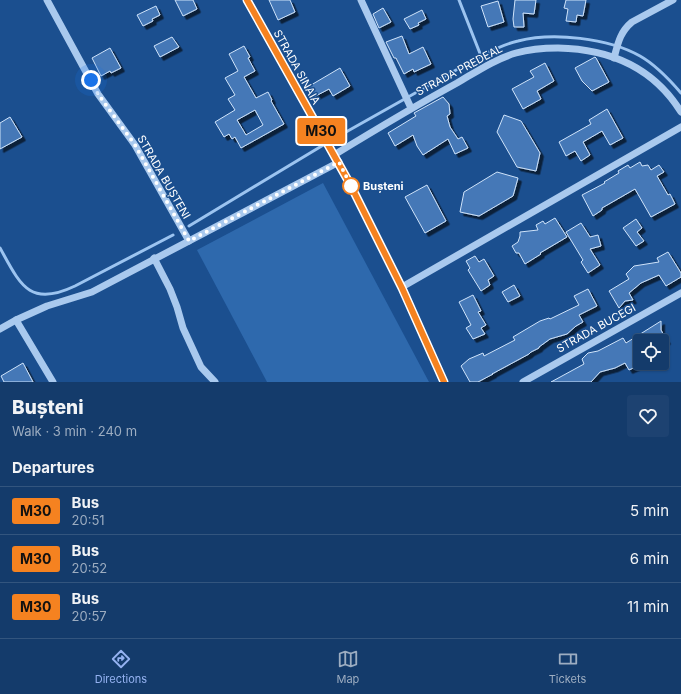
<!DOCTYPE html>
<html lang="en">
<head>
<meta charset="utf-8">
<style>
  body { margin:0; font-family:Inter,sans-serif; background:#1d4271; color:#f1f3f6; height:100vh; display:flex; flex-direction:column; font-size:15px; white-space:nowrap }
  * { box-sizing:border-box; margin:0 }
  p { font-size:13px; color:#9dadc1 }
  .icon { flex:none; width:22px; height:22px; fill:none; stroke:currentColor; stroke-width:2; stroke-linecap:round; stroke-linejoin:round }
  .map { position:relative; height:382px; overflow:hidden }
  .sheet { display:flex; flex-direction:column; background:#143b6b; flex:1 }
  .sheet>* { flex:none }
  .badge { padding:0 8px; border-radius:3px; font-size:14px; line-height:26px }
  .buttons { position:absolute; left:633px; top:334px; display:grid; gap:8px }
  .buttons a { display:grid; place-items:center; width:36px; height:36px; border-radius:4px; background:#143b6b; box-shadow:0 1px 3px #0004,0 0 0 1px #33557e; font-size:20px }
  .you { position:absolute; width:20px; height:20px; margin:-10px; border:3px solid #fff; border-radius:50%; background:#1a73e8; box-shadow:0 0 0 6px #1a73e833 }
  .map>.badge { position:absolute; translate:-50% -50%; box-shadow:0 0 0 2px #fff }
  h2 { padding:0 12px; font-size:15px; line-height:36px }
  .round { display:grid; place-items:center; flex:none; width:42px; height:42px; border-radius:4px; background:#1d4271 }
  .summary { display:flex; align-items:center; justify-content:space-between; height:68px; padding:0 12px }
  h1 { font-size:19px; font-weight:800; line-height:30px }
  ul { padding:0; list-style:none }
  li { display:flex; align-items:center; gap:12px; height:48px; padding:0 12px; border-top:1px solid #33557e }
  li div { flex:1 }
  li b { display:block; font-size:15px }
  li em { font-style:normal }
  li .badge { min-width:44px; font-weight:700; text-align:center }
  .dock { display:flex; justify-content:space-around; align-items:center; height:56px; border-top:1px solid #33557e; background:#143b6b; font-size:11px; color:#9dadc1 }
  .dock a { display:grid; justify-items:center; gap:2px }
  .dock .current { color:#95b2f1 }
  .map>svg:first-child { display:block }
</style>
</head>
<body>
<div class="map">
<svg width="681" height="382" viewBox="0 0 681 382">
  <defs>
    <filter id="shadow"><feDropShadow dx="3.5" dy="3.5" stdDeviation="0" flood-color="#0009"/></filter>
  </defs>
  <rect width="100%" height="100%" fill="#1b4f8f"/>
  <polygon fill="#2e69ad" points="323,183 429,382 267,382 197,250"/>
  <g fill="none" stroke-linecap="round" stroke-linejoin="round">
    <g stroke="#9cc4f0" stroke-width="3">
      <path d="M459,0L481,56C493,50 504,44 518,41C553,32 608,38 640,56C656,65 669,79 681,93"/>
      <polyline points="189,226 330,141 481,56"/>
      <path d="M0,248C20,284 29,308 75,286L173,235"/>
    </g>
  </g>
  <g fill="#4478b7" stroke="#cfe3fa" fill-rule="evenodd" filter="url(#shadow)">
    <polygon points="175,0 193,0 197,9 183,16"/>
    <polygon points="269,0 290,0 295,12 278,20"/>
    <polygon points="515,0 536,0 534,14 523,13 524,27 514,27 513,19"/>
    <polygon points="566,0 586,0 583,16 577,15 576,22 566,21 568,9 564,8"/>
    <polygon points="498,1 504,22 488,27 481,6"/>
    <polygon points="156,6 160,15 152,19 153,21 143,26 137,15"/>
    <polygon points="383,8 391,22 379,28 373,14"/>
    <polygon points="422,10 426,19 418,23 419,25 410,29 404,19"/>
    <polygon points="402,36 409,54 423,47 431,64 414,72 413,69 404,74 396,58 394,58 386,42"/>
    <polygon points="172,37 179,47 160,57 154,46"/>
    <path d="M244,46L250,57L248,58L255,71L244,77L256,98L268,92L272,100L271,101L284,124L241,148L235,137L232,139L229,134L224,137L215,122L235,110L228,99L235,95L225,78L238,71L229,54ZM255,110L263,125L246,135L237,120Z"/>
    <polygon points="110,48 121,68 111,73 110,71 101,76 92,58"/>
    <polygon points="595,57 596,58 609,82 592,91 582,81 575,68"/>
    <polygon points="545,63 554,81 537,91 541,99 523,109 512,89 534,77 530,71"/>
    <polygon points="340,68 350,86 333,96 329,89 312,98 306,88"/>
    <polygon points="443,97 449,104 450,114 447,116 450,127 458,139 462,137 468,148 455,154 448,139 423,155 417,146 413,135 395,146 388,133 416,116 414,113"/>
    <polygon points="607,109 623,138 610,145 602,131 583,142 590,155 581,161 575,151 566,156 559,142 591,124 589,120"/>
    <polygon points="504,115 521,121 540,153 536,171 517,167 497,132"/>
    <polygon points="10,117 22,137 0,149 0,123"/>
    <polygon points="640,162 642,166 648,165 651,170 659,165 664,172 657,176 668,195 670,194 675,204 651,217 635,189 602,208 602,210 593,216 582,195 605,183 604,182 619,173 618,171 628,165 630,168"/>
    <polygon points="497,172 518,178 513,196 479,216 460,212 464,192"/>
    <polygon points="427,185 446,221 425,233 405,197"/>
    <polygon points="555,218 567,237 540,253 541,254 525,264 519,253 516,253 512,246 518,242 520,236 520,232 538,230 536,225 543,221 545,224"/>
    <polygon points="636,219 642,228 637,232 644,241 636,246 623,228"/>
    <polygon points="581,223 590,237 598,235 601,246 590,249 600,265 588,273 581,262 583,260 566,232"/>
    <polygon points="668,252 681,273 681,277 666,286 659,275 641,283 629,293 633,300 625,301 619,308 609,291 629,279 626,274 634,266 659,262 657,258"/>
    <polygon points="475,256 479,262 484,259 494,276 488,280 490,285 481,291 468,270 470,268 466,261"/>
    <polygon points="514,285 520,296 508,302 502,292"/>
    <polygon points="588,289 597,306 579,315 583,322 576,326 567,334 550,339 539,347 539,348 531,352 529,354 492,374 493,374 478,382 470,382 461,366 469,359 483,353 484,356 515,340 513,337 540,321 549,318 550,319 579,305 574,296"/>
    <polygon points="473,295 481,311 478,312 486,325 481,328 485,334 473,339 466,328 471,325 459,302"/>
    <polygon points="661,321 661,330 667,341 640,341 640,365 629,370 625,363 615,368 600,372 591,382 551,382 584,364 582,359 588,353 598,351 623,338 626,343"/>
    <polygon points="23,363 33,382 4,382 1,376"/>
  </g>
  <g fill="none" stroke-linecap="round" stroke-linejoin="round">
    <g stroke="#a9c9ee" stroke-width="7">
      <polyline points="47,0 98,94 135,145 189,241"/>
      <polyline points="247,0 350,184 402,287 444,382"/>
      <polyline points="361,0 411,108"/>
      <path d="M614,58C618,43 620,32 632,22L673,0"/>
      <path d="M334,155C375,130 415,106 457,83C476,72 495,59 516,53C530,49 544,48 558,48C610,49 653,67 681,112"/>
      <polyline points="154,258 170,289 177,307 183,328 201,367 215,382"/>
      <polyline points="402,287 681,127"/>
      <polyline points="16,320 53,382"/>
      <polyline points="0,329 16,320 47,306 92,292 339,162"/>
      <polyline points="523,382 681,293"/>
    </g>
  </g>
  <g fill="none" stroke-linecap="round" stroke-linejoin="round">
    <defs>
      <polyline id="line" points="247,0 350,184 402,288 444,382"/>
    </defs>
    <use href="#line" stroke="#fff" stroke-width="9"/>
    <use href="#line" stroke="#f58220" stroke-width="6"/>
    <polyline stroke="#fff" stroke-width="4" stroke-dasharray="0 7.2" points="91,80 98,94 135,145 189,241 339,162 351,186"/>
  </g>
  <circle fill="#fff" stroke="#f58220" stroke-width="2" cx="351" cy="186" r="8"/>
  <g text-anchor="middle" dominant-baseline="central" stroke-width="3" stroke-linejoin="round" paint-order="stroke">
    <g font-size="11" fill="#fff" stroke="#1b4f8f">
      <text transform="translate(297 67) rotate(61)">STRADA SINAIA</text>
      <text transform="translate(459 70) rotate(-28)">STRADA PREDEAL</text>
      <text transform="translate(164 177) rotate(60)">STRADA BUȘTENI</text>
      <text transform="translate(596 328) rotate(-29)">STRADA BUCEGI</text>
    </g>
    <g font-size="11" font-weight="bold" fill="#fff" stroke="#1b4f8f" text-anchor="start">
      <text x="363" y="186">Bușteni</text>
    </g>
  </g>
</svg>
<div class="buttons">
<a><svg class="icon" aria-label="locate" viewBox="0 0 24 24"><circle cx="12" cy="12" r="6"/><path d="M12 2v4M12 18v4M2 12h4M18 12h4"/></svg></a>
</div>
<div class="you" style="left:91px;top:80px"></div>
<b class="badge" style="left:321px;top:131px;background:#f58220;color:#111">M30</b>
</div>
<section class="sheet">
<div class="summary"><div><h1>Bușteni</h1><p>Walk · 3 min · 240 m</p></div><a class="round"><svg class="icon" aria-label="heart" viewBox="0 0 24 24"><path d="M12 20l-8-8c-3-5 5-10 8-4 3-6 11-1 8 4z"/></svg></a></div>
<h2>Departures</h2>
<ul>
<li><span class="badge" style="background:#f58220;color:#111">M30</span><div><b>Bus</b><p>20:51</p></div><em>5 min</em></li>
<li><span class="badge" style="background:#f58220;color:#111">M30</span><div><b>Bus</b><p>20:52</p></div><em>6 min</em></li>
<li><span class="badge" style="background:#f58220;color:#111">M30</span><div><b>Bus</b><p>20:57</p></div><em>11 min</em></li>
</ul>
</section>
<nav class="dock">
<a class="current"><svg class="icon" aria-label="directions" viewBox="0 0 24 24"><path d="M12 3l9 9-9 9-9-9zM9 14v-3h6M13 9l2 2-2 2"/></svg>Directions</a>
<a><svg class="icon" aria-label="map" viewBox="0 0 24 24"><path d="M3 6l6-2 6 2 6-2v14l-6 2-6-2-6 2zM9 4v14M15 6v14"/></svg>Map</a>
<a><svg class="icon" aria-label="tickets" viewBox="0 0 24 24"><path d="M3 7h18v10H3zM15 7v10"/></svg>Tickets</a>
</nav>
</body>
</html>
